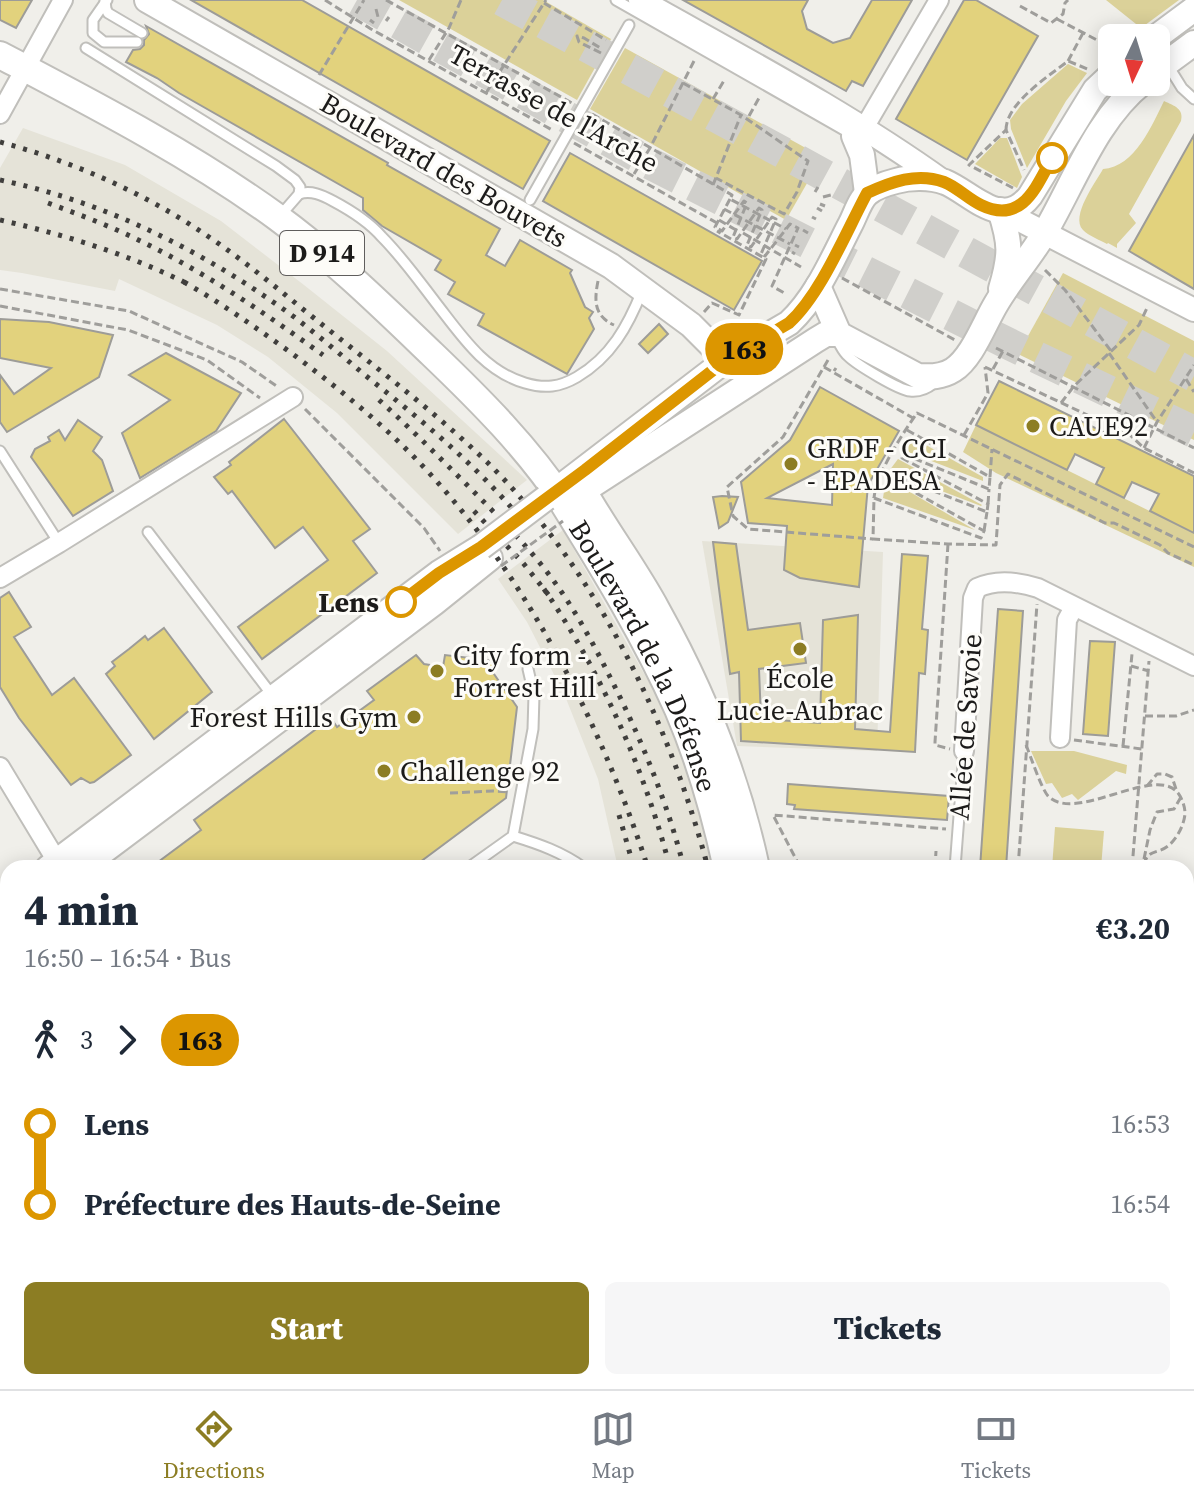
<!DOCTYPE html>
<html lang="en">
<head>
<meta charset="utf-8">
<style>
  body { margin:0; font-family:"Source Serif 4",serif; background:#f6f6f7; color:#1f2937; height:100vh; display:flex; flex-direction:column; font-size:30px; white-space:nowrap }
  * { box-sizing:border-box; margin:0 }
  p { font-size:26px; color:#747a83 }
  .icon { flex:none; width:44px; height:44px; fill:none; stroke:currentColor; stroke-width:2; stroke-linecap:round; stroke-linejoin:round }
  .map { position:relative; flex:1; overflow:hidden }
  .sheet { position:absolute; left:0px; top:860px; width:1194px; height:530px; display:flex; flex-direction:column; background:#fff; border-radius:24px 24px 0 0; box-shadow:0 4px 20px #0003 }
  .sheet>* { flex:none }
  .badge { padding:0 16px; border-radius:26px; font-size:28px; line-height:52px }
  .needle { width:52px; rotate:184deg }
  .tools { position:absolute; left:1098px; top:24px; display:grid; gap:16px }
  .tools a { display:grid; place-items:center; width:72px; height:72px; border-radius:12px; background:#fff; box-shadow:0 4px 20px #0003; font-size:40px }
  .map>.badge { position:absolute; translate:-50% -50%; box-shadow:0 0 0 4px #fff }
  .legs { display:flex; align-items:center; gap:12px; height:88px; padding:0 24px; font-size:26px }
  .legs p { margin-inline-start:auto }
  .overview { display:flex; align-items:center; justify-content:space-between; height:136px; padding:0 24px }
  h1 { font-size:44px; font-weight:800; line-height:60px }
  .action { display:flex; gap:16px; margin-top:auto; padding:16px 24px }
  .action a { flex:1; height:92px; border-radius:12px; background:#8c7d23; color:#fff; font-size:32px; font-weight:800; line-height:92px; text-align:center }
  .action a+a { background:#f6f6f7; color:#1f2937 }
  ul { padding:0 24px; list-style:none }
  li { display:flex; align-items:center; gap:28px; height:80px; font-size:30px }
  li i { display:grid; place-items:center; width:12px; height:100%; margin:0 10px; background:currentColor }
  li i::after { content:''; width:20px; height:20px; margin:-10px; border:6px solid; border-radius:50%; background:#fff }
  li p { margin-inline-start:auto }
  li:first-child i { background:linear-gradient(#0000 50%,currentColor 0) }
  li:last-child i { background:linear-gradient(currentColor 50%,#0000 0) }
  .menu { display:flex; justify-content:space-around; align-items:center; height:112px; border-top:2px solid #e0e1e3; background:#fff; font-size:22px; color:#747a83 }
  .menu a { display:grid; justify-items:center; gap:4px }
  .menu .active { color:#8c7d23 }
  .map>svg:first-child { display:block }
</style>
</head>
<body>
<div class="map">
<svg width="1194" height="1389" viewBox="0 0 1194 1389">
  <rect width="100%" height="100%" fill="#f0efea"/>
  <g fill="#e5e3d8">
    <polygon points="23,128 125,165 221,221 304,285 387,351 527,480 458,534 337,413 268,357 217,325 119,279 115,291 22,273 0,270 0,168"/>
    <polygon points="563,530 655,693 688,770 715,868 618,868 598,779 565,696 527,622 498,579"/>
    <polygon points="702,541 883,552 877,751 737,746"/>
    <polygon points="0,1262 8,1264 8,1379 0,1382"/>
    <polygon points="1194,1342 1194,1389 1087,1389 1087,1386 1066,1382 1186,1382 1186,1344"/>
  </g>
  <g fill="#dbd199">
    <polygon points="399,0 543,0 611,39 577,100"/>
    <polygon points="1106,0 1179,0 1141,28"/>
    <polygon points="625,48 822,157 786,220 590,109"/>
    <polygon points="1068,64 1087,73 1066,101 1027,168 1011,129 1010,120 1022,104"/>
    <path d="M1164,101C1175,106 1184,109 1181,121L1129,214L1136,223L1117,244V248L1108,243L1107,244C1100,240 1089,236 1083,230C1070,216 1096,182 1103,169C1135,167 1152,125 1164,101Z"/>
    <polygon points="1000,138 1007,138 1022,177 1017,188 975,164"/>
    <polygon points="1063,273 1194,341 1194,440 1018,354"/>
    <polygon points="976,425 1194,533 1194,567 996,473 963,452"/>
    <polygon points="910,436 983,477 983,481 903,450"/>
    <polygon points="898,459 982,505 981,506 889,471"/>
    <polygon points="886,478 975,530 883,498"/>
    <polygon points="1031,751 1074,751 1127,765 1126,774 1116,771 1078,800 1072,794 1062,798 1052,783 1046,784"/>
    <polygon points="1055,827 1104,831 1101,868 1052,868"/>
  </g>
  <g fill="#e2d27d" stroke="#9d9c98" stroke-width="2" fill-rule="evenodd">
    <polygon points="0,0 32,0 16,28 0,20"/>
    <polygon points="191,0 302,0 550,141 523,189"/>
    <polygon points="683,0 808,0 802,11 807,29 833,43 850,38 872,0 912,0 863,86 852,81 846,91"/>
    <polygon points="964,0 976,0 1038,36 967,160 896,119"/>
    <polygon points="146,26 388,163 387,165 500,229 486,255 505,266 520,240 572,270 570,273 585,307 593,312 589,318 594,329 567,374 478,325 484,314 448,294 455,282 435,270 441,260 382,226 363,210 363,198 179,93 157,78 126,62 133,50 140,49 144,45 144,40 149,34"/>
    <polygon points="1194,135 1194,289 1129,251"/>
    <polygon points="570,153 762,261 734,310 543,201"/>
    <polygon points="0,319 49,322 113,335 99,377 7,432 0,422 0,375 14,394 51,368 0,358"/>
    <polygon points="659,324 668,334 648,353 639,344"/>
    <polygon points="166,353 241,393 216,431 140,478 122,433 170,400 129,375"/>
    <polygon points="999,381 1194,476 1194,533 1150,511 1159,494 1132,482 1124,498 1096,484 1104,468 1075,454 1067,470 976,425"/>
    <path d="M820,387L899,431L868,485L859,587L800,578L784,570L787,526L748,523L741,482L790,440ZM833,464L832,505L767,498Z"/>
    <polygon points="284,419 370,529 353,541 377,573 262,659 238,627 328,560 303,527 275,548 232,491 228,494 214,477 231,465 229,462"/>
    <polygon points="78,420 102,437 93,451 102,460 113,491 73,516 31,457 35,449 50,441 48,437 59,430 65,440"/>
    <polygon points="722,496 738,497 728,522 719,528 713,497"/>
    <polygon points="713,542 736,544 748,630 800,623 806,663 759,669 761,719 820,723 823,620 858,615 855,729 890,732 902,554 928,556 922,629 928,630 925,674 919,673 915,752 741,741 739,672 730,674"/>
    <polygon points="9,592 31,627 14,637 52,695 74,678 131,755 94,782 90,783 81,778 71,785 19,718 0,687 0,598"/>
    <polygon points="998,609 1023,611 1006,868 980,868"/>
    <polygon points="164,628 212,692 154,739 106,674 115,666 112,662 129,649 145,636 148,640"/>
    <polygon points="1090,641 1115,642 1108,736 1083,734"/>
    <polygon points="416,655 424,664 443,667 445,655 495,661 494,674 517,707 506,798 412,868 150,868 201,830 194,820 331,718 337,727 374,700 367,691"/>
    <polygon points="788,784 949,796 947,820 794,809 795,805 787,804"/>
  </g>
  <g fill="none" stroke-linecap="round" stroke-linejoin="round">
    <g stroke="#d0cfcb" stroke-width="32" stroke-dasharray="32 16" stroke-linecap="butt">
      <polyline points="357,0 649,163 1011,345 1194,432"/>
      <polyline points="502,0 1194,376"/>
    </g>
    <defs>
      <g id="service">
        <polyline points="107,0 93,20 93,33 104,42 137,42"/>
        <polyline points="616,0 853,135"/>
        <polyline points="105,1 106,9 108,13 142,33"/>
        <polyline points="86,48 276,166 295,180 300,187 299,194 279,217"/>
        <polyline points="1167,64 1182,88 1194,99"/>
        <path d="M299,194C311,190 322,195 333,201C350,210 369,222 382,237C402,257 419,281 436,303C461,335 484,371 525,383C545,389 560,387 577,377C611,357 628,326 642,291"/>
        <polyline points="530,200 629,25"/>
        <path d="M837,340C841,346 843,352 848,356C857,365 899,390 910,391C919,392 928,388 934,383"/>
        <polyline points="0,451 59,543"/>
        <polyline points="148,532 272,695"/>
        <path d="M513,836C539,844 562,852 584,868"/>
        <polyline points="468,868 513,836 533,729 534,695 528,669"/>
        <polyline points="955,868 964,751"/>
        <polyline points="1186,1111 1194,1111"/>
        <polyline points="1186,1142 1194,1143"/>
      </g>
      <g id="pedestrian">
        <polyline points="0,1244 8,1245"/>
        <polyline points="334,1382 338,1389"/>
      </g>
      <g id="minor">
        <polyline points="0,114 63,0"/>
        <polyline points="854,136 864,128 939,0"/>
        <polyline points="0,578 59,543 293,397"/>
        <polyline points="1060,738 1067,620 1074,607"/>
        <path d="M964,751L973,598L977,588C996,579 1019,582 1038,588L1194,666"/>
        <polyline points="0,767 61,868"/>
        <polyline points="1186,1009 1194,1010"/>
        <polyline points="0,1128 8,1124"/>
        <polyline points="1186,1332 1194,1331"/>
        <polyline points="351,1382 352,1389"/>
      </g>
      <g id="tertiary">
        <path d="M640,0C743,58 848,113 944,182"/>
        <polyline points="1000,210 1194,310"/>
        <polyline points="558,1389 576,1382"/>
      </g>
      <g id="secondary">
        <polyline points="147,0 611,266 691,325 726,360"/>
        <polyline points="1155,38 1194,9"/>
        <polyline points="1156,71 1194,43"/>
        <polyline points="854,136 862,155 867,193"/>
        <path d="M1000,210C1011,244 1011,255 1001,289"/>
        <path d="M818,286L839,334L918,376C930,377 942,377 953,370C972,358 984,324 996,304C1010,280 1029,259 1044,234C1074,183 1096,119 1143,82"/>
        <polyline points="577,495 816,340 826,334 839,334"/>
        <path d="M546,498L726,360L789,323C817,297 833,258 850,225C855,216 860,199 868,193C875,187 888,183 896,181C911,177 930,177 945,182C972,193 1002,232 1030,196L1095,90L1112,74"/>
        <polyline points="48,868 439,573 481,547"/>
        <polyline points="81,868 434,603 490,558"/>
        <polyline points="0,904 8,898"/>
        <polyline points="0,928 8,922"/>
        <polyline points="1186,1130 1194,1130"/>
      </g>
      <g id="primary">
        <path d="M0,55C95,105 190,154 277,217C333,258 383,307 432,354C480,400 528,448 565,504"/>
        <polyline points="749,1389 750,1382"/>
        <polyline points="844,1389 845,1382"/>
      </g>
      <g id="trunk">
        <path d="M582,491C605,532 634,570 656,611C700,690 736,779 755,868"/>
        <path id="s1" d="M565,504C606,570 647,637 679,709C701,760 716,813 728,868"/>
        <polyline points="816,1382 818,1389"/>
        <polyline points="769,1389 770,1382"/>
      </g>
    </defs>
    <use href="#service" stroke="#c0bfbb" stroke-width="13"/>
    <use href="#pedestrian" stroke="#c0bfbb" stroke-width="16"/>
    <use href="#minor" stroke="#c0bfbb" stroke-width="22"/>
    <use href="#tertiary" stroke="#c0bfbb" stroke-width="26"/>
    <use href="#secondary" stroke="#c0bfbb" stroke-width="28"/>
    <use href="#primary" stroke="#c0bfbb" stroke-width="30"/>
    <use href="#trunk" stroke="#c0bfbb" stroke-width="32"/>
    <g stroke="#9f9e9b" stroke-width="3" stroke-dasharray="8 4" stroke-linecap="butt">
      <polyline points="325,0 371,29 554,131"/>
      <polyline points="386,0 572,103"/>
      <polyline points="544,3 606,40"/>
      <polyline points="1020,6 1051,23 1063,14 1065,3 1068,0"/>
      <polyline points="376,9 378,17"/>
      <polyline points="1057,19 1112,48"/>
      <polyline points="370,20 374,23"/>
      <polyline points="386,21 389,17"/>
      <polyline points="601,53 579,42 577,36 584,38 602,49"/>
      <polyline points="429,60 449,28 461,0"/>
      <polyline points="1068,61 1083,33"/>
      <polyline points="319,75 364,0"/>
      <polyline points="683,83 741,115 808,161 797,192 784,214 716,178"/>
      <polyline points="486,93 546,0"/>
      <polyline points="713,99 725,79"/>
      <polyline points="592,114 732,195 730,199 786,229"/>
      <polyline points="749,116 759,98"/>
      <path d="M1006,130C1006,103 1049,76 1068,61L1090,70"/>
      <polyline points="574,143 717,223"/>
      <polyline points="634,174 650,148 694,61"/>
      <polyline points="713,185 741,115"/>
      <polyline points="1013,188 969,165 1006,130 1024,170"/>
      <polyline points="815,192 818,187"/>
      <polyline points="823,197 831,195"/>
      <polyline points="730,199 715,227 722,231 744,201 747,203 733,237 737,239 759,208 762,210 747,245 751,247 772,217 776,219 761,254 765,256 790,224 798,228 772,286 786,294"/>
      <polyline points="820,204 825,206"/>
      <polyline points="817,208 822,211"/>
      <polyline points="724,209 790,244"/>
      <polyline points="812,217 816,219"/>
      <polyline points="719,220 736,230"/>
      <polyline points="803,230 808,233"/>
      <polyline points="743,233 801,267"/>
      <polyline points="795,245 799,247"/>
      <polyline points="792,252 795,254"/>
      <polyline points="1045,270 1065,290 1111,351"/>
      <polyline points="842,278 955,340"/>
      <path d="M598,281C594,301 594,316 614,325"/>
      <polyline points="0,289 129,311 242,362 278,387"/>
      <polyline points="0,306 128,330 207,360 260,398"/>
      <polyline points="704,312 712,303 739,315 766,259 717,231"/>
      <polyline points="996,348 1194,448"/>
      <polyline points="1109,353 1157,422"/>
      <polyline points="828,360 783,437 727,487 733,516 748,529 873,539"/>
      <polyline points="824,367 913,418"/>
      <polyline points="985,367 1130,435 1144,448 1194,473"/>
      <polyline points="993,369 1003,351"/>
      <polyline points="834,371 836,368"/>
      <polyline points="1186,379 1194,392"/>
      <polyline points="1061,403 1074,386 1139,325 1148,306"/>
      <polyline points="305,409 424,528 440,551"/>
      <polyline points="907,430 990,477 989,489 903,454 902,458 988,504 987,512 893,475 891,479 984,531 981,538 874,498 873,539 948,544 996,545 1000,485 1008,474 1105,523 1114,523 1160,545 1168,553 1194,565"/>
      <polyline points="964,435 988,393 985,367"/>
      <polyline points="1130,435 1138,419"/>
      <polyline points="1144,448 1157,422 1194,365"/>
      <polyline points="990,477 992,449"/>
      <path d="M874,498C876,474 903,433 917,413L1194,547"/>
      <polyline points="988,504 989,489"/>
      <polyline points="984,531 987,512"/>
      <polyline points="948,544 935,742 935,745 950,749"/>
      <polyline points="1131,666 1149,671"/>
      <polyline points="1145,716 1176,716 1194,710"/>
      <polyline points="1074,740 1142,749"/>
      <path d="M1026,745C1031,757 1041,788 1048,796C1076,825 1160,760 1180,796C1183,802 1185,807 1185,814C1184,825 1177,839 1168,846C1156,855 1147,848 1143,868"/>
      <polyline points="1123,746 1132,654"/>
      <polyline points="1147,786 1157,774 1165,774 1172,777 1176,789"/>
      <polyline points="450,793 493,791 509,792"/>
      <polyline points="1144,859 1150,830 1157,812 1174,809 1181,797"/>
      <polyline points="874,868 798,863 773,815 946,829"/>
      <polyline points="935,868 936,851"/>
      <polyline points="1018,868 1037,604"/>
      <polyline points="1132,868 1149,661"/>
      <polyline points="1186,942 1194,943"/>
      <polyline points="1186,989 1194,989"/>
      <polyline points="103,1389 109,1382"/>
    </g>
    <use href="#service" stroke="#fff" stroke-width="9"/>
    <use href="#pedestrian" stroke="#fff" stroke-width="12"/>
    <use href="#minor" stroke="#fff" stroke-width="18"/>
    <use href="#tertiary" stroke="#fff" stroke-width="22"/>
    <use href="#secondary" stroke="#fff" stroke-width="24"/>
    <use href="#primary" stroke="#fff" stroke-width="26"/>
    <use href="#trunk" stroke="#fff" stroke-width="28"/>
    <g stroke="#403f3d" stroke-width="5" stroke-dasharray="4 8" stroke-linecap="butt">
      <path d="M0,142C74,162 145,193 209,237C249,264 286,296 324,326C379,370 436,413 487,462C595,568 670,723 708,868"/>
      <path d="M0,180C105,202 199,249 286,311C315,332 343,357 371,380C425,423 478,467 522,520"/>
      <path d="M48,203C75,213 102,223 128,235C197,267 262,311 323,355"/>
      <path d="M0,220C66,235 131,255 192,286"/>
      <path d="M184,282C221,303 255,327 290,352C334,385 377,419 415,458C524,570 600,721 648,868"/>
      <path d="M379,400C408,426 435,453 463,481C487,505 512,530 534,556C565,592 588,633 609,675C640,736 667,801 684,868"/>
      <polyline points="474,511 523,563 551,598"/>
      <path d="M544,589C601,672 645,770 670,868"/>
      <polyline points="619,815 634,868"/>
      <polyline points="1186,1359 1194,1358"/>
      <polyline points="699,1389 699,1382"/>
      <polyline points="712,1389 714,1382"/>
      <polyline points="1190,1389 1194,1388"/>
    </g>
    <defs>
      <polyline id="secondary-bridge" points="481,547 546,498"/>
    </defs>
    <use href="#secondary-bridge" stroke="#c0bfbb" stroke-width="28" stroke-linecap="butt"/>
    <polyline stroke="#9f9e9b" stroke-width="3" stroke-dasharray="8 4" stroke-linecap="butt" points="501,566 563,521"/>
    <use href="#secondary-bridge" stroke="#fff" stroke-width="24"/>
  </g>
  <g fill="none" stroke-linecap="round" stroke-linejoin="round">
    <defs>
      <path id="line-1" d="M401,602L439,573L481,547L585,470L726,360L789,323C821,294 846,232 867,193C891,182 917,172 944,182C957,187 968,199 981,205C1022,225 1036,187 1052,158"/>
    </defs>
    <use href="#line-1" stroke="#fff" stroke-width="18"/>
    <use href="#line-1" stroke="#dc9600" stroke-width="12"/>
  </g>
  <g fill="#fff" stroke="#dc9600" stroke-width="4">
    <circle cx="1052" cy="158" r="14"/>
    <circle cx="401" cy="602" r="14"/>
  </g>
  <g fill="#8c7d23" stroke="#fdfcf8" stroke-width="3">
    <circle cx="1033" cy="426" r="8"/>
    <circle cx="791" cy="464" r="8"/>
    <circle cx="800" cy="649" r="8"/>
    <circle cx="437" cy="671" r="8"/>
    <circle cx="414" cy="717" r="8"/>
    <circle cx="384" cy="771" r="8"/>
  </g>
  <g text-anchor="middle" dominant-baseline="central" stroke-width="6" stroke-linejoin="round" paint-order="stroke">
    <rect fill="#fdfcf8" stroke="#605e5d" stroke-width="2" x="280" y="231" width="84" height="44" rx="6"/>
    <g font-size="26" font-weight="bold" fill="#1c1b1a">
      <text x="322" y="253">D 914</text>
    </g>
    <g font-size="28" fill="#1c1b1a" stroke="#fdfcf8">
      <text transform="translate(554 108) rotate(29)">Terrasse de l'Arche</text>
      <text transform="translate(444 170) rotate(30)">Boulevard des Bouvets</text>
      <text stroke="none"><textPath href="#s1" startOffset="172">Boulevard de la Défense</textPath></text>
      <text transform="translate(965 727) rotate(-86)">Allée de Savoie</text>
    </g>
    <g font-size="28" fill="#1c1b1a" stroke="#fdfcf8" text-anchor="start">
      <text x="1049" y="426">CAUE92</text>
      <text x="807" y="448">GRDF - CCI<tspan x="807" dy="32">- EPADESA</tspan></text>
      <text x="453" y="655">City form -<tspan x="453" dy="32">Forrest Hill</tspan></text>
      <text x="800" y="678" text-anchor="middle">École<tspan x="800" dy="32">Lucie-Aubrac</tspan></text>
      <text x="398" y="717" text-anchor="end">Forest Hills Gym</text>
      <text x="400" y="771">Challenge 92</text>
    </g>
    <g font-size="28" font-weight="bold" fill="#1c1b1a" stroke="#fdfcf8" text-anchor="end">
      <text x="379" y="602">Lens</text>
    </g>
  </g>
</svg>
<div class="tools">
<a><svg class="needle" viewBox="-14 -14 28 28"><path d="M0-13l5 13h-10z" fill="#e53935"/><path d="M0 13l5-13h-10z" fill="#747a83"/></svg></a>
</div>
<b class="badge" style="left:744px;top:349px;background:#dc9600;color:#111">163</b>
<section class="sheet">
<div class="overview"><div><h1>4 min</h1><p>16:50 – 16:54 · Bus</p></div><b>€3.20</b></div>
<div class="legs"><svg class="icon" aria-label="walk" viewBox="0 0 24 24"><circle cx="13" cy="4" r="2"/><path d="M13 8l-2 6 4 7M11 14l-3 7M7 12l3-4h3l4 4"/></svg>3<svg class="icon" aria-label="forward" viewBox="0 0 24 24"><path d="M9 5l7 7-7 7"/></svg><b class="badge" style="background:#dc9600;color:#111">163</b></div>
<ul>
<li><i style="color:#dc9600"></i><b>Lens</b><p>16:53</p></li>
<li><i style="color:#dc9600"></i><b>Préfecture des Hauts-de-Seine</b><p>16:54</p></li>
</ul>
<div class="action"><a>Start</a><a>Tickets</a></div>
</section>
</div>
<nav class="menu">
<a class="active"><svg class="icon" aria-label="directions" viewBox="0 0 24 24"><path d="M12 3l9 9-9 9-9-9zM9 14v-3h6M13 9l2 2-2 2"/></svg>Directions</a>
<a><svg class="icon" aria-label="map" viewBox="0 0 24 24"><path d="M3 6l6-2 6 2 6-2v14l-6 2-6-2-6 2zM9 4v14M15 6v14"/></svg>Map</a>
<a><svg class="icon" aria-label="tickets" viewBox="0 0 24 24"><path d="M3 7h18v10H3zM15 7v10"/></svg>Tickets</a>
</nav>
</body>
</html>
